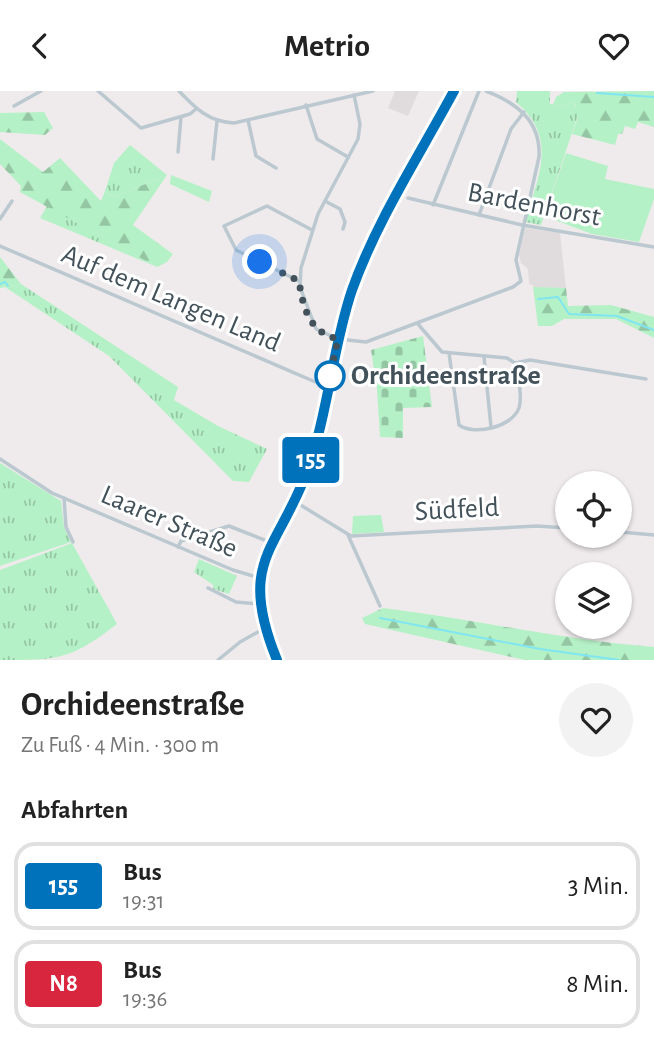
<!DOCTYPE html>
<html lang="de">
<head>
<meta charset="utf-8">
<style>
  body { margin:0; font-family:"Alegreya Sans",sans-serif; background:#f2f2f2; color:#222; height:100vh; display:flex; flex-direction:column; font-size:26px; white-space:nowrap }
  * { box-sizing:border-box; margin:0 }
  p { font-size:23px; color:#767676 }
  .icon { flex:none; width:38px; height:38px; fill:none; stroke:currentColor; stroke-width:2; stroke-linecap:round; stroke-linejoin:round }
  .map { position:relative; height:569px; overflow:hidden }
  .details { display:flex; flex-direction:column; background:#fff; flex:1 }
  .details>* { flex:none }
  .badge { padding:0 14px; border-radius:5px; font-size:24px; line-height:46px }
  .fabs { position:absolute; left:555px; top:380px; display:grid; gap:14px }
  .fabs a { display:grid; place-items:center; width:77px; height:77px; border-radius:50%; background:#fff; box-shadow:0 2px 5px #0004; font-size:35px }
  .you { position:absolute; width:35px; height:35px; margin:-18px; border:5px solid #fff; border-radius:50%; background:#1a73e8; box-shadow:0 0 0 10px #1a73e833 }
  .map>.badge { position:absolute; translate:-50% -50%; box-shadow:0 0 0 4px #fff }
  h2 { padding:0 21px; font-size:26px; line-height:63px }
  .round { display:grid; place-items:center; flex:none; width:74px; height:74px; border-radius:37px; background:#f2f2f2 }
  .summary { display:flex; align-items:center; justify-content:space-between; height:119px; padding:0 21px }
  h1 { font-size:33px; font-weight:600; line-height:52px }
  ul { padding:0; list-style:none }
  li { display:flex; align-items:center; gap:21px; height:88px; margin:0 14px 10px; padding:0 7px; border:4px solid #e0e0e0; border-radius:21px }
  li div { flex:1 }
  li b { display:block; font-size:26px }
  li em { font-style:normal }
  li .badge { min-width:77px; font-weight:700; text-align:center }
  header { display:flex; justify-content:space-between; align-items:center; height:91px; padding:0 21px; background:#fff; font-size:32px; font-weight:600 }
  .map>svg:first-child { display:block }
</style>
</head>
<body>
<header><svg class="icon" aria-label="back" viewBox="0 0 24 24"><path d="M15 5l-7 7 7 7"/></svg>Metrio<svg class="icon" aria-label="heart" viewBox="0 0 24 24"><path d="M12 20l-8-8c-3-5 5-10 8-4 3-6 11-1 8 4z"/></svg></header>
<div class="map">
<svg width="654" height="569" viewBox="0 0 654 569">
  <defs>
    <pattern id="grass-tufts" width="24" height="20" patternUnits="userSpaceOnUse" patternTransform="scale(1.75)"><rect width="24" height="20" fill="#b5f1c6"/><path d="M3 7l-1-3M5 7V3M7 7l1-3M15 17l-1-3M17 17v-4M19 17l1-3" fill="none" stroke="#95c6a4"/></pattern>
    <pattern id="forest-firs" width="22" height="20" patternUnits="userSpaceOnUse" patternTransform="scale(1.75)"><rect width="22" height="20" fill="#b5f1c6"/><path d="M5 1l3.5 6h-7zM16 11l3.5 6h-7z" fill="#95c6a4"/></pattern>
    <pattern id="cemetery-stones" width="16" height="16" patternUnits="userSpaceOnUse" patternTransform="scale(1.75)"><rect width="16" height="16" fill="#b5f1c6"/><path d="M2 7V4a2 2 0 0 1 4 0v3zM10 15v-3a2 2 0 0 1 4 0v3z" fill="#95c6a4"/></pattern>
  </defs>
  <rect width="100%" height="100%" fill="#efebec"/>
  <g fill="#e0dcde">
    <polygon points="395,0 419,0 408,25 388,17"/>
    <polygon points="525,137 560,142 566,197 539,199 529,192 528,178 521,172 519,164"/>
  </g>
  <g fill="url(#grass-tufts)">
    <path d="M517,0H550V13L564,15L573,11L579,21L541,134L525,131C538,86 559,47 516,11Z"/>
    <polygon points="130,54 167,84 114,106 105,100 114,72"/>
    <polygon points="47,115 157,176 40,127"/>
    <polygon points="21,193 178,296 174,309 218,335 267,358 249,391 233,390 109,265 5,196"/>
    <polygon points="0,372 61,410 64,436 71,451 0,475"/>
    <path d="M72,452L117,533C70,569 59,569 0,569V479Z"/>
    <polygon points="199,468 237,485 229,503 213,498 213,494 194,481"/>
  </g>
  <g fill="url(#forest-firs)">
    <path d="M654,0V36L638,31L635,38L625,35L622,43H618L615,54L572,43C576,31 582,21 573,11L564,15L553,14L556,6L564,1Z"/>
    <polygon points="44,21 53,37 45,44 0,41 0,22"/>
    <polygon points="0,48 43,81 60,67 101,110 105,100 114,106 167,84 133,134 173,163 167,171 157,176 20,101 21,95 0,73"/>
    <polygon points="0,166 21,193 0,197"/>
    <polygon points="533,196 566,197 568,215 611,214 654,226 654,247 616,228 564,228 552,235 538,235"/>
    <path d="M383,517C473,528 563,549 654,556V569H525L365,533L362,527Z"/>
  </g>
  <polygon fill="url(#cemetery-stones)" points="423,245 432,316 403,317 403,347 380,346 377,299 371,259"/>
  <g fill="#b5f1c6">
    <polygon points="566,62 608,75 605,88 654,98 654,108 639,151 592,143 544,125"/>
    <polygon points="171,84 212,100 209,111 170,93"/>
    <polygon points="381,424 384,441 352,443 353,425"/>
  </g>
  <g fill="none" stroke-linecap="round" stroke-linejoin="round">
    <g stroke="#7fe6f1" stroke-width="2">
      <polyline points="597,2 654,6"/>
      <polyline points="0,193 5,191 8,195"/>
      <polyline points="538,208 558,206 569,223 617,225 654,239"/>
      <polyline points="380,527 540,558 619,569"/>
    </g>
    <g stroke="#bbc8d0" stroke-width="3.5">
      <polyline points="98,0 141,37 190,23 196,18"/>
      <path d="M179,0C195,17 209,31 234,32L373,0"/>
      <path d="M354,4L360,33L358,48L318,123L301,177L300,196L316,238L338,248L366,251L513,196L521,190L516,169L539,66C541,30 517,12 486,0"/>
      <polyline points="306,14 317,48 348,66"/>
      <polyline points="14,15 41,0"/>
      <polyline points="248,29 256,65 276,77"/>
      <polyline points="178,61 181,26"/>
      <polyline points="213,68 217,30"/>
      <polyline points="408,107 522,134 654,156"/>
      <polyline points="325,110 340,118 345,131 343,138"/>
      <polyline points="433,114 479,0"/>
      <polyline points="479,124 511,38 524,21"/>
      <polyline points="0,128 12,110"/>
      <polyline points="0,155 327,296"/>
      <polyline points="299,190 236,159 224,135 267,115 312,139"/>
      <path d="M418,233L442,261L507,267L515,272C517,284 523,304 519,317C512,336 475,345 459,334L449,262"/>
      <polyline points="484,266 491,336"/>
      <polyline points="515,272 530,269 646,288"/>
      <polyline points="0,368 52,402 233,479 260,487"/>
      <polyline points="64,407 66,436 73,451"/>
      <polyline points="294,410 351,445 537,435 567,437"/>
      <polyline points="620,441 654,444"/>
      <polyline points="348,444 380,515"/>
      <polyline points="178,456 181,450 229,435 272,452"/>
      <polyline points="208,497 236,511 259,513"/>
      <polyline points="218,569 240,551 265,537"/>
    </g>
    <path stroke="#a9bfcd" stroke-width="5" d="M277,569C234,464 285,455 312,365C328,310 333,253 352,199C377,129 419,65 454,0"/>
  </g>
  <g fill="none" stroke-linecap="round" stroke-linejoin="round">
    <defs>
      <path id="line" d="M277,569C235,466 281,459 311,370C329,314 333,255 352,199C377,129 419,65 454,0"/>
    </defs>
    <use href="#line" stroke="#fff" stroke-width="16"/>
    <use href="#line" stroke="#0072bc" stroke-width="10"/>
    <path stroke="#43525a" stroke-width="7" stroke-dasharray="0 12.6" d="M260,171L299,190C303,217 309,241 338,248L329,289L330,285"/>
  </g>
  <circle fill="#fff" stroke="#0072bc" stroke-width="3.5" cx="330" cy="285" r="14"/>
  <g text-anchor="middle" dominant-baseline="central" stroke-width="6" stroke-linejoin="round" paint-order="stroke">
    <g font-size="28" fill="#43525a" stroke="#fff">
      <text transform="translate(534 114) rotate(11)">Bardenhorst</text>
      <text transform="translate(171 208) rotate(23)">Auf dem Langen Land</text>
      <text transform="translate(457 419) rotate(-3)">Südfeld</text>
      <text transform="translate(169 431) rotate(23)">Laarer Straße</text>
    </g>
    <g font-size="28" font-weight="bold" fill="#43525a" stroke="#fff" text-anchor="start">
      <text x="351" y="285">Orchideenstraße</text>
    </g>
  </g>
</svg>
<div class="fabs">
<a><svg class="icon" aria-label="locate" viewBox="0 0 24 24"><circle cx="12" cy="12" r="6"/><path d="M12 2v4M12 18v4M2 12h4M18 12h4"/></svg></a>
<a><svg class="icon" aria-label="layers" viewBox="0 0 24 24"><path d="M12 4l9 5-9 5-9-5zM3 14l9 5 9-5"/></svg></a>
</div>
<div class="you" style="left:260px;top:171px"></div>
<b class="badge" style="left:311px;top:369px;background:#0072bc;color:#fff">155</b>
</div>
<section class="details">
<div class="summary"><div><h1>Orchideenstraße</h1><p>Zu Fuß · 4 Min. · 300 m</p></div><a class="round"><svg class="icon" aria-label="heart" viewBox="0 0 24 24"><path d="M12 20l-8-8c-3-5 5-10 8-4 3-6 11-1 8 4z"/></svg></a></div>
<h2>Abfahrten</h2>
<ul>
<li><span class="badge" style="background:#0072bc;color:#fff">155</span><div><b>Bus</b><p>19:31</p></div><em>3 Min.</em></li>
<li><span class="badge" style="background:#d7263d;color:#fff">N8</span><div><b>Bus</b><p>19:36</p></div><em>8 Min.</em></li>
</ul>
</section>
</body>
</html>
